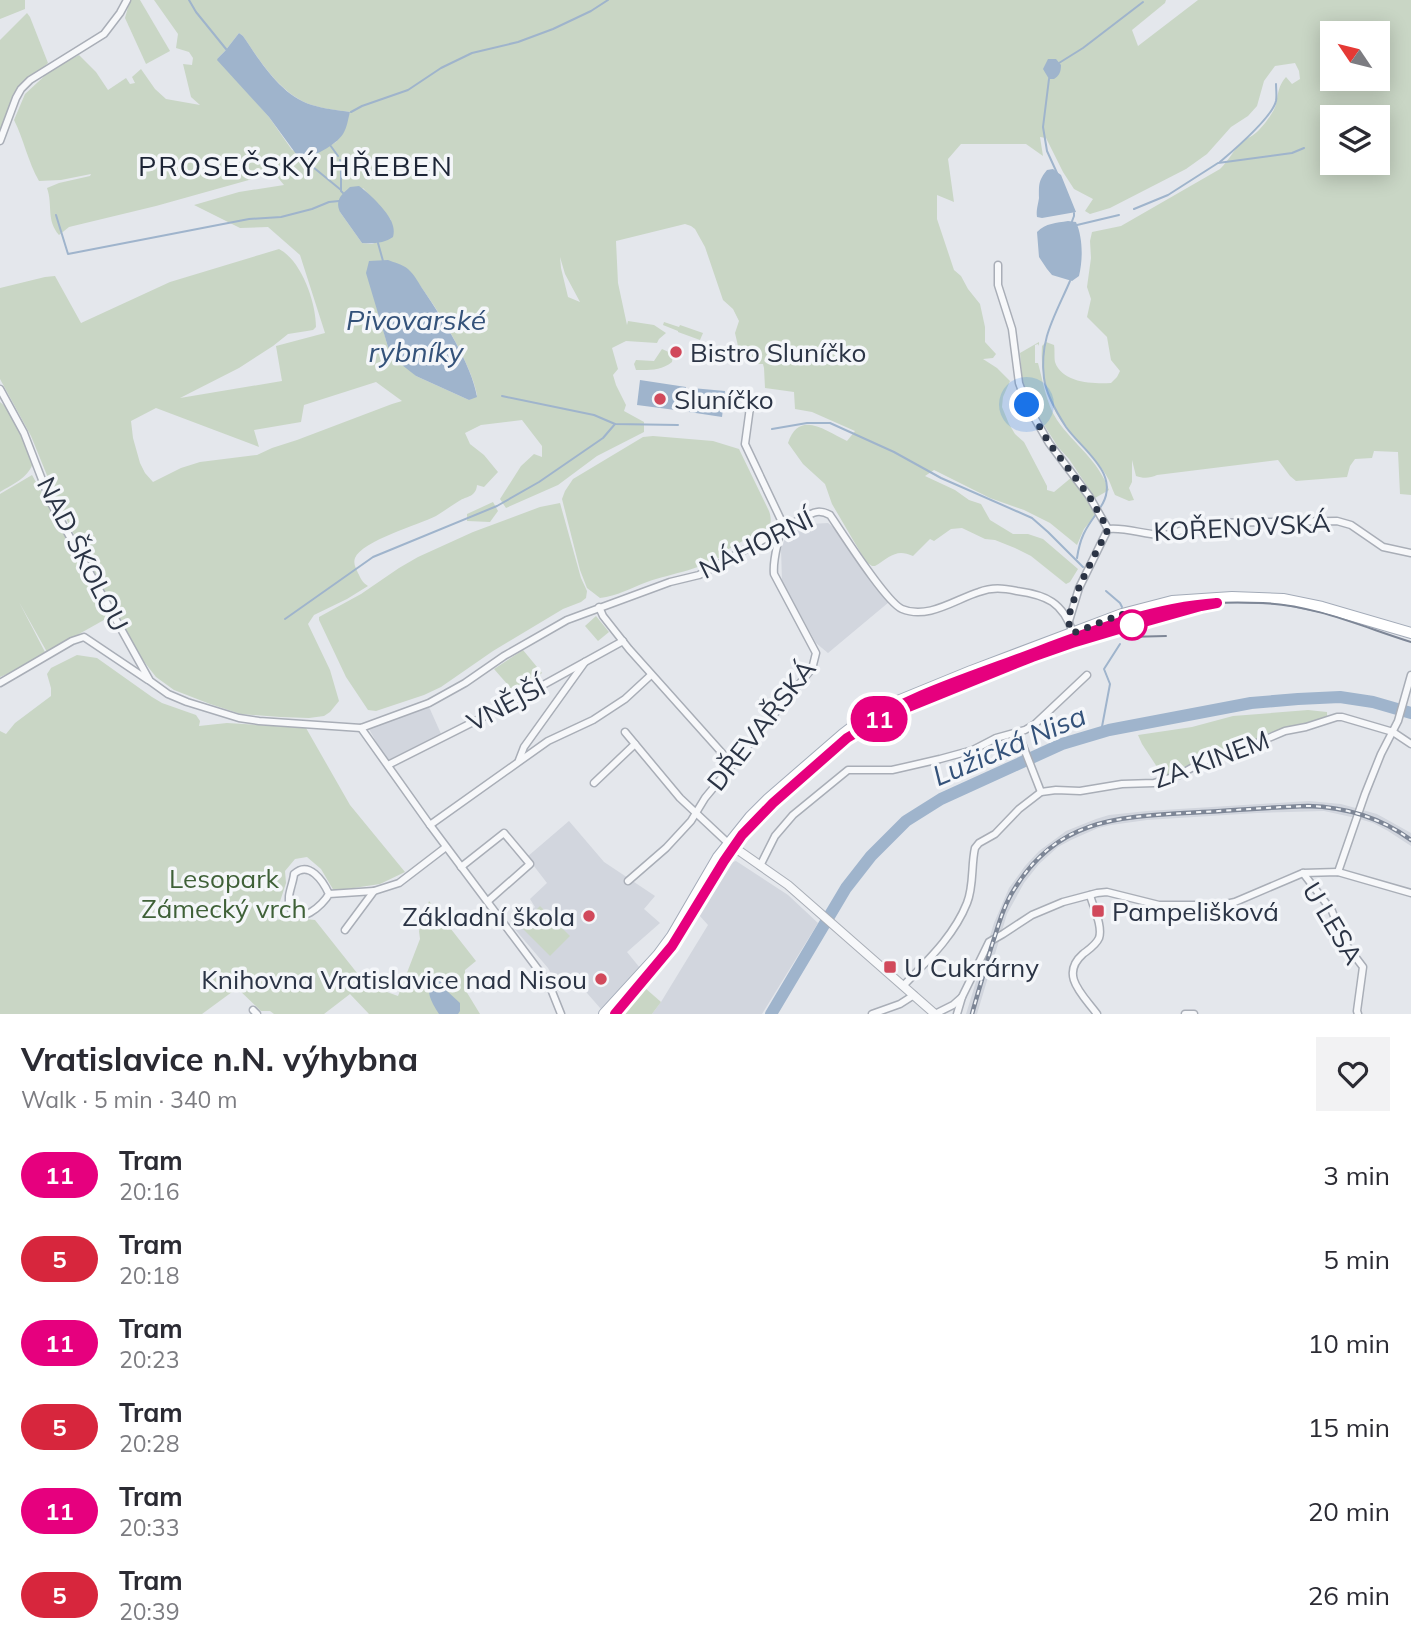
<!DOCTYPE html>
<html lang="en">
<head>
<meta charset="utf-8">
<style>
  body { margin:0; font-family:Mulish,sans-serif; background:#f2f2f3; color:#2b2b33; height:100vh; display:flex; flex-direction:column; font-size:26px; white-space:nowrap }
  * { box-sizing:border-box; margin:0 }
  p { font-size:23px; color:#7c7c81 }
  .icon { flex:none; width:38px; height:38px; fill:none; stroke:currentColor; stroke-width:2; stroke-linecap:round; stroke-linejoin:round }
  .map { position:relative; height:1014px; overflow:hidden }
  .details { display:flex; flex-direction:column; background:#fff; flex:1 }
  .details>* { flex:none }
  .badge { padding:0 14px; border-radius:23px; font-size:24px; line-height:46px }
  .needle { width:46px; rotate:305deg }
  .controls { position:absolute; left:1320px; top:21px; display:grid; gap:14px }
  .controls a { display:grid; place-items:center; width:70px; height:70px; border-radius:0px; background:#fff; box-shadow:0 4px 18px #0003; font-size:35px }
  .you { position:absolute; width:35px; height:35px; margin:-18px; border:5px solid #fff; border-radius:50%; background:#1a73e8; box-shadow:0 0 0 10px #1a73e833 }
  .map>.badge { position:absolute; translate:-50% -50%; box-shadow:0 0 0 4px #fff }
  .round { display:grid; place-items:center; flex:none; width:74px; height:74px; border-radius:0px; background:#f2f2f3 }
  .summary { display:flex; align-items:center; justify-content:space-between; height:119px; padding:0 21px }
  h1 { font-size:33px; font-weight:700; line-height:52px }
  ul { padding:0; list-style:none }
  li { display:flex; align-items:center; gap:21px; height:84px; padding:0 21px }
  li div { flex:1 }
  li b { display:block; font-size:26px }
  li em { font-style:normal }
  li .badge { min-width:77px; font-weight:700; text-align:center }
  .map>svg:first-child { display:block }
</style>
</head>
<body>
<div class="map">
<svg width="1411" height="1014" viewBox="0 0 1411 1014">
  <rect width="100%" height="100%" fill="#e4e7ec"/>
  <g fill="#d2d6de">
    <polygon points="828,523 839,532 857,561 889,602 828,653 816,643 782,581 781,549 788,531 811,524"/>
    <polygon points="429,707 442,736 388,763 369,729"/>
    <polygon points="1309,801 1341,804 1377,814 1411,833 1411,846 1388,831 1373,823 1356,818 1324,811 1257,813 1147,820 1111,825 1098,828 1071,840 1058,847 1039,864 1024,883 1007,914 977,1014 966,1014 994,923 1009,888 1025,866 1039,851 1066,831 1096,819 1109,815 1147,811"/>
    <polygon points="569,821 604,862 655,896 644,909 660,923 627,952 640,968 601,1009 573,977 557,991 552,976 548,968 513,927 535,907 530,899 547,883 527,857"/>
    <polygon points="736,861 788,895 818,923 762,1014 652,1014 661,1002 708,925 699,915 730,863"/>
  </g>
  <g fill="#c9d6c5" fill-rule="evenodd">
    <polygon points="0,0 25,0 25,9 0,19"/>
    <polygon points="130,0 140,0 170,51 146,64 125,18"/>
    <path d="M154,0H1166L1165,3L1132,30L1138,46L1198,0H1411V495L1400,494L1398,452L1374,451L1372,458L1355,459L1350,466L1347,477L1296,481L1290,476L1278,460L1157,475C1150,478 1144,479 1136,476L1132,460V482L1129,488L1134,500L1129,501L1115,495C1112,489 1110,481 1106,475C1096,458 1079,444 1067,429C1048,405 1040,376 1042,346L1046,342L1054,345C1055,350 1054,357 1055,362C1062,383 1093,384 1111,383L1117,377L1120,371L1111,360L1107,337L1087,317L1091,299L1087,287L1091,258L1090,241L1092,232L1121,226L1220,169C1229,160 1233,151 1241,143C1246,138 1254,136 1259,130C1263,126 1269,118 1272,113C1280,101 1274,91 1286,77L1292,84L1300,79L1299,71L1295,63L1275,66L1264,81L1257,106L1248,116L1231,127L1207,154L1186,169L1110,208L1090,214L1085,211L1093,199L1074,189L1063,172L1046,138L1040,137L1043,156L1026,144H961L948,159L954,202L937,195V219L954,270L961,276L968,289L980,304L985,327V342L996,354L993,358L983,359L997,368L1010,381L1003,397L1002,407L1009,424L1015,434L1024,442L1047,486V490L1054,492L1072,477L1090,503L1095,514L1094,517L1084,529L1077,545L1050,523L1024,510L990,498L934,470L925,476L955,490L969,500L981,504L990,520L1013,534H1028L1043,539L1078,569L1070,582L1066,584L1031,556L1015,548L995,540L985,539L962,528L951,529L934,541L930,539L913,556C896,548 890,557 875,566H872L866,562L832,504L825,484L803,464L788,443C799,409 826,431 847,441L855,431L812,412L795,409L794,392L765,388L764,368L763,364H754L741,359L735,333L739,321L733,309L723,300L705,247L695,229L691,226L685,224L616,241L618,283L627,325L628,321L654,325L666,333L659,339L657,343L626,341L612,348L618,369L613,375L616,385L626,405L624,411L644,422V432L597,456L558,485L506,508L500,499L521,466L534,454L542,457V446L522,420L481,425L465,433L470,444L484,455L498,472L484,487L477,485C476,497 467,496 459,501C451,506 444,511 436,516C418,525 362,541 355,558C353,564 356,568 358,573C361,579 362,582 368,586L347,599L314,615L308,624L330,670L339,701L330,712L324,716L309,718L280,717L241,714L210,704L174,690L156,677L142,659L77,541L57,500L31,436L0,379V288L45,277L55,276L81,323L170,282L279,249C302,261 316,303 316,327L313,330L307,331L288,334L273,346L239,368L180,398L282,381L276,346L325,333L300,255L268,227L240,228L194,205L239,192L284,185L274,173L156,206L69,227L59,235C46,220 53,205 47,188L59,183L90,176L91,174L61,180L39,181C28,162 24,140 14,120L25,94L51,70L79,55L96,72L108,90L126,78L130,84L135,83L132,77L141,69L155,89L166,99L200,105L191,97L183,64L192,65L193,58L189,52L176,48L178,34ZM239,33L243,36C260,61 281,95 312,105C323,109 337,110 350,112L336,142L310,157L292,150L269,117L218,58L225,51ZM1332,33H1377V79H1332ZM1332,117H1377V163H1332ZM363,188L391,220L378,242L372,244L362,243L340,212ZM560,257L565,274L580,302L568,297L561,268ZM408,270C431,297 471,361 477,395L469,400L416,376L388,347L367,273ZM376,382L402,401L392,404L297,440L272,448L257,455L200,462L181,468L153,482L145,473L140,463L133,438L131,421L156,408L259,447L254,430L301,422L304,405Z"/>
    <polygon points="27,13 30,17 48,63 25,85 0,130 0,40"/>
    <polygon points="664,322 679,327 680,325 703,333 700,340 678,332 678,331 663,325"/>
    <path d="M1039,342V346L1038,344L1035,345V363H1038C1043,381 1046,403 1057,420C1075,446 1097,458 1109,490L1095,498L1069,459L1058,447L1039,417L1023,388L1020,353Z"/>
    <path d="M662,349L673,354L672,362C661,371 649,370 636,370L634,364L636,360L654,361Z"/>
    <path d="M0,402C15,413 25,446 33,463C28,478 13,484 0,492Z"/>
    <path d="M653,436L713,441L739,449L769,511C774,524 768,536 753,535L727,550V553C704,569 673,573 647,582C631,588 617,596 600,598L587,588L580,570L562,499L565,491L573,479L643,437Z"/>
    <polygon points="32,475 111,616 47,652 19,602 45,652 19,669 0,677 0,494"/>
    <polygon points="493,502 498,511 490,522 467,521 467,514"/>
    <polygon points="560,503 581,578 587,591 586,598 581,602 563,609 493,651 441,687 424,695 376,711 368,710 346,677 319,620 319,617 361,594 399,568 418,557 473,532 540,507"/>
    <polygon points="596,616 609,632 598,641 585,626"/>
    <polygon points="523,650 542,673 515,693 494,669"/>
    <polygon points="77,655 97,658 152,697 162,703 196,715 200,721 199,726 227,723 306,728 350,805 405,872 380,884 334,891 321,869 307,857 295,859 285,871 286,883 274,920 296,918 315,920 361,978 359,986 373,987 398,996 420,939 419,931 429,901 476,961 465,970 465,979 468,982 466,991 480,1014 369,1014 350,994 324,1014 274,1014 270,1011 261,1011 236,987 232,992 202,1014 0,1014 0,731 6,734 15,723 51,696 51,688 47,674 51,668"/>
    <polygon points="1308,710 1327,712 1327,718 1245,746 1222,752 1181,768 1168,776 1161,773 1142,744 1138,735 1192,727 1233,716"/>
    <polygon points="540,906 570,936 550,956 520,926"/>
    <polygon points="645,988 661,1002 652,1014 623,1014"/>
  </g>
  <g fill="#9fb4cc">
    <path d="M239,33L243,36C260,61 281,96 312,105C324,109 338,110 350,112C348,119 347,128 343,134C336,145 311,159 299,158L269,117L217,60L218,58L225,51Z"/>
    <path d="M1048,59H1056L1061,65C1061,72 1059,76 1054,79H1049L1043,69Z"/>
    <path d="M1053,169L1061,175L1076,212L1042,218L1037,217C1036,210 1038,205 1039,198C1039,185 1038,181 1047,170Z"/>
    <path d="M359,186C369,193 391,214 393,226C394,230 394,233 393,237C385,243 373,244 362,243L340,212C335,200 341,195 350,187Z"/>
    <path d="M1068,221L1076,222C1083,238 1083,259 1079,276L1072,281L1052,275L1047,269L1039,257L1037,232C1046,223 1056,223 1068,221Z"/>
    <path d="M388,260C395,263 402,264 408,269C415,275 419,284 424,291C443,319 472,365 477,397L469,400L416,376L397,361L388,347L366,273L369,261Z"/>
    <polygon points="640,380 686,387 685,395 682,396 682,402 684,403 683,411 637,405"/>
    <polygon points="692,388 725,391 722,417 689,412"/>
    <path d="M436,977L441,978L447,991L460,1003V1011L458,1014H439C431,1001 423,989 436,977Z"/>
  </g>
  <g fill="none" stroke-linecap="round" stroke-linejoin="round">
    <g stroke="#9fb4cc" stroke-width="2">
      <polyline points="189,0 196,12 226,49"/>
      <polyline points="1059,63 1083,48 1143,2"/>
      <polyline points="1049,79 1043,127 1047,151 1057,173"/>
      <polyline points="351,112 362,106 408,90 441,68 472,53 518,42 553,29 591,11 608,0"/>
      <polyline points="330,145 338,156"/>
      <polyline points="302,158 341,190"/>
      <polyline points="340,160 341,165 341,191 343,193"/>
      <path d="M1220,162C1234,150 1272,118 1276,101C1277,96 1276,89 1276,84"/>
      <polyline points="1134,209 1168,195 1218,163 1292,153 1304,148"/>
      <polyline points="56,215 68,254 249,219 281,217 312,209 329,202 339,201"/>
      <polyline points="1071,224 1074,216 1074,213"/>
      <polyline points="1077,225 1119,215"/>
      <polyline points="378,243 383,261"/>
      <path d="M1070,281C1055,316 1039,339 1044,378C1046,395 1057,413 1066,427C1083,451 1123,475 1100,508"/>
      <polyline points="502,396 594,415 615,424 678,425"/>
      <polyline points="772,429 807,423 830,423 894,452 941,478 1032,518 1048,532 1083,567"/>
      <path d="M1077,558C1080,538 1085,529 1097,513"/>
      <polyline points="1106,591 1120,603 1122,607"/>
      <polyline points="285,619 373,557 497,506 539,482 603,438 615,424"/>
      <polyline points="1101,732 1110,684 1104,669 1120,644"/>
    </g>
    <polyline stroke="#9fb4cc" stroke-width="12" points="771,1014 846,888 871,856 906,821 941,799 1062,744 1109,730 1251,703 1298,699 1340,697 1373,702 1411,713"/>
    <defs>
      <g id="minor">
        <polyline points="0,141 16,98 21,89 30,80 104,34 120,13 127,0"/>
        <polyline points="998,265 998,285 1012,329 1019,383 1027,405 1049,443 1089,496 1108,529"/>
        <path d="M0,389L24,433L51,503L150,681L168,694L187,702L239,718L259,721L361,728L429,703L465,683L504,656L567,620L670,582L699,575L799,520C811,514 817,508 830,515C843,534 886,602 902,609C928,620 956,599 979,592C992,587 1003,588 1017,591C1046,595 1063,602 1073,633"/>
        <path d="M1108,529C1127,527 1144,535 1163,535C1177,534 1191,525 1206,523L1337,521L1351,525L1383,547L1411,553"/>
        <polyline points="599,607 603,616 629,649 731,763"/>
        <polyline points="1069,621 1079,588 1108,529"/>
        <polyline points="0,683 72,641 84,637 148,680"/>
        <polyline points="361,728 430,825 549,984 561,1014"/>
        <polyline points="625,732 680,798 728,843"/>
        <polyline points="1018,733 1041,792"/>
        <polyline points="519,760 524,747 585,662"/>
        <polyline points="388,765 505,706 623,641"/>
        <polyline points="594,783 635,744"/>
        <polyline points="430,825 548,741 593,720 625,699 651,675"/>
        <polyline points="760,866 775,836 793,815 848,770 892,770 940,759 973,750 996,738 1025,730 1035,724 1087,675"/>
        <polyline points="461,867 504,833 530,864 488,901"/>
        <polyline points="1338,872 1365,794 1381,754 1398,721 1411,675"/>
        <polyline points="1303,873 1332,911 1344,942 1363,967 1357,1011 1358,1014"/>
        <path d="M628,881L666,848L691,821L705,798L810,671L813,665L816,653L774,574C772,556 781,539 781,520L745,444L751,400"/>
        <path d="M329,894C323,881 309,860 294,874C293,885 286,896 290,907C298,928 323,905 329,894L374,891"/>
        <path d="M1090,895C1093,907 1103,926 1099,938C1096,945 1088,950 1083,954C1059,975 1083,995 1097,1014"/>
        <polyline points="345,930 374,891 399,883 446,847"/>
        <path d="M903,986C927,961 954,936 967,903C974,886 971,865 975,848L979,843L995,834L1019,809L1041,792L1056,790L1080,791L1122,784L1154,783L1179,775L1204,761L1238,751L1285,731L1306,727L1337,717H1342L1393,732L1411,744"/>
        <polyline points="253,1010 257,1014"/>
        <polyline points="872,1014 900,1004 914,995"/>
        <polyline points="935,1014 953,1005 962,997"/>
        <polyline points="957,1014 962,997 989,942 1003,934 1032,915 1063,902 1097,893 1107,892 1159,905 1221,905 1235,902 1303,873 1338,872 1411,893"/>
        <polyline points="1185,1014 1194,1014"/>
      </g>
      <polyline id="tertiary" points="728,843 788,885 935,1014"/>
      <polyline id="primary" points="604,1014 658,955 672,936 718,857 750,817 768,799 843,734 864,718 883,707 971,671 1122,614 1172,601 1232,597 1283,599 1322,607 1411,633"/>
    </defs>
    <use href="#minor" stroke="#a9aeb7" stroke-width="9"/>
    <use href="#tertiary" stroke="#a9aeb7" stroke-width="10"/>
    <use href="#primary" stroke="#a3abb8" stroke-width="12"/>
    <use href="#minor" stroke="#f7f8fa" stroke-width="6"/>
    <use href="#tertiary" stroke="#f7f8fa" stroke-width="8"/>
    <use href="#primary" stroke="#fff" stroke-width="10"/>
    <g stroke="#7d8696" stroke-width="2">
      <polyline points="1114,634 1127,637 1166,636"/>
      <path d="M615,1014C639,989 663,961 682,932C706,893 726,851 758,817C779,796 802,776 825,757C839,744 854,731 870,721C908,698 952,684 992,669C1054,645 1118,617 1184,606C1209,602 1237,602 1263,603C1314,605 1363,627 1411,642"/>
    </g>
    <defs>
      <path id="rail" d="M972,1014C978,992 985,970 991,948C998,927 1003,906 1015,888C1060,815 1125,817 1202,812C1238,810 1273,807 1308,806C1346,807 1381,818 1411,840"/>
    </defs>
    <use href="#rail" stroke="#7d8696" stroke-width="4.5"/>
    <use href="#rail" stroke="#f4f6f9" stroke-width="2" stroke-dasharray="5" stroke-linecap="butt"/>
  </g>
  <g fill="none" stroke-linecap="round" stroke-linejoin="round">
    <defs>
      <path id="line" d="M615,1014L672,946L724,861L742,835L773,803L847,738L881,718L1032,657L1072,643L1119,629L1201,606L1217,603C1144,608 1075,638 1007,663C955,682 901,700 855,731"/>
    </defs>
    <use href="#line" stroke="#fff" stroke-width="16"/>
    <use href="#line" stroke="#e6007e" stroke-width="10"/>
    <path stroke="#2b3445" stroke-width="7" stroke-dasharray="0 12.6" d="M1027,405L1049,443L1089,496L1108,529C1099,548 1067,604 1069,622C1069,626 1071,629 1073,633L1122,614L1132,625"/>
  </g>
  <g fill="#d1495b" stroke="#f4f6f9" stroke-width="2.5">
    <circle cx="676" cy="352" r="7"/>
    <circle cx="660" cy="399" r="7"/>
    <rect x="1091" y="904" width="14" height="14" rx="3.5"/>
    <circle cx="589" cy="916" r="7"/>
    <rect x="883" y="960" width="14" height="14" rx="3.5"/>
    <circle cx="601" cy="979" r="7"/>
  </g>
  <circle fill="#fff" stroke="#e6007e" stroke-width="3.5" cx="1132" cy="625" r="14"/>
  <g text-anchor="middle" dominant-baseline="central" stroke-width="7" stroke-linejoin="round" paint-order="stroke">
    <g font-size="26" fill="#2b3445" stroke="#f4f6f9" text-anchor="start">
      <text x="690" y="352">Bistro Sluníčko</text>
      <text x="674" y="399">Sluníčko</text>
      <text x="1112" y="911">Pampelišková</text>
      <text x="575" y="916" text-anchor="end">Základní škola</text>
      <text x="904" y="967">U Cukrárny</text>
      <text x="587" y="979" text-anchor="end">Knihovna Vratislavice nad Nisou</text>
    </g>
    <g font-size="26" fill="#2b3445" stroke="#f4f6f9">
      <text transform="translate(1242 527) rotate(-3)">KOŘENOVSKÁ</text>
      <text transform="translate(756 544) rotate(-26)">NÁHORNÍ</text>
      <text transform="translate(83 554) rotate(63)">NAD ŠKOLOU</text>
      <text transform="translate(506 704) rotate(-28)">VNĚJŠÍ</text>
      <text transform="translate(761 725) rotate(-52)">DŘEVAŘSKÁ</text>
      <text transform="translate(1211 759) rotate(-20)">ZA KINEM</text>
      <text transform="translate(1333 923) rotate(59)">U LESA</text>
    </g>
    <g font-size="26" fill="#3f6138" stroke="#f4f6f9">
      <text x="224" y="878">Lesopark<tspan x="224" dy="30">Zámecký vrch</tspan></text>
    </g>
    <g font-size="28" letter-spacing="2" fill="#1d2536" stroke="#f4f6f9">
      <text x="296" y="165">PROSEČSKÝ HŘEBEN</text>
    </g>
    <g font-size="28" font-style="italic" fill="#34527a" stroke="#f4f6f9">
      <text x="416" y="319">Pivovarské<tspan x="416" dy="32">rybníky</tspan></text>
      <text transform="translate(1009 745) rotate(-23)">Lužická Nisa</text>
    </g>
  </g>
</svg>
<div class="controls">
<a><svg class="needle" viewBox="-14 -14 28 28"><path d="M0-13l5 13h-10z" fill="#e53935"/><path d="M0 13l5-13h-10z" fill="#7c7c81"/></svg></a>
<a><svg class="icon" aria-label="layers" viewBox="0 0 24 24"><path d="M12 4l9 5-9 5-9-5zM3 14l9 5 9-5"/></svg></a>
</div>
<div class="you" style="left:1027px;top:405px"></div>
<b class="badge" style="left:879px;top:719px;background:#e6007e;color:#fff">11</b>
</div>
<section class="details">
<div class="summary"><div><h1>Vratislavice n.N. výhybna</h1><p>Walk · 5 min · 340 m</p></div><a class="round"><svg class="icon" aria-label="heart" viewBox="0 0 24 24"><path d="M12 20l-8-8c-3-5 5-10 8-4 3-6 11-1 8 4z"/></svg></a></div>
<ul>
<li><span class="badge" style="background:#e6007e;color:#fff">11</span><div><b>Tram</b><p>20:16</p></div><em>3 min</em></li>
<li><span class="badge" style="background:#d7263d;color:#fff">5</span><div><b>Tram</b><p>20:18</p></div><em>5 min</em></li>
<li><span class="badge" style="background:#e6007e;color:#fff">11</span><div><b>Tram</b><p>20:23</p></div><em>10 min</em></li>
<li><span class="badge" style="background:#d7263d;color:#fff">5</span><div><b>Tram</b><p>20:28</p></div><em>15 min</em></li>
<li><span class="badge" style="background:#e6007e;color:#fff">11</span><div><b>Tram</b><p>20:33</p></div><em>20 min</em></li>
<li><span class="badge" style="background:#d7263d;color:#fff">5</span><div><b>Tram</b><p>20:39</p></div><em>26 min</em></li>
</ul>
</section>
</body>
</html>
